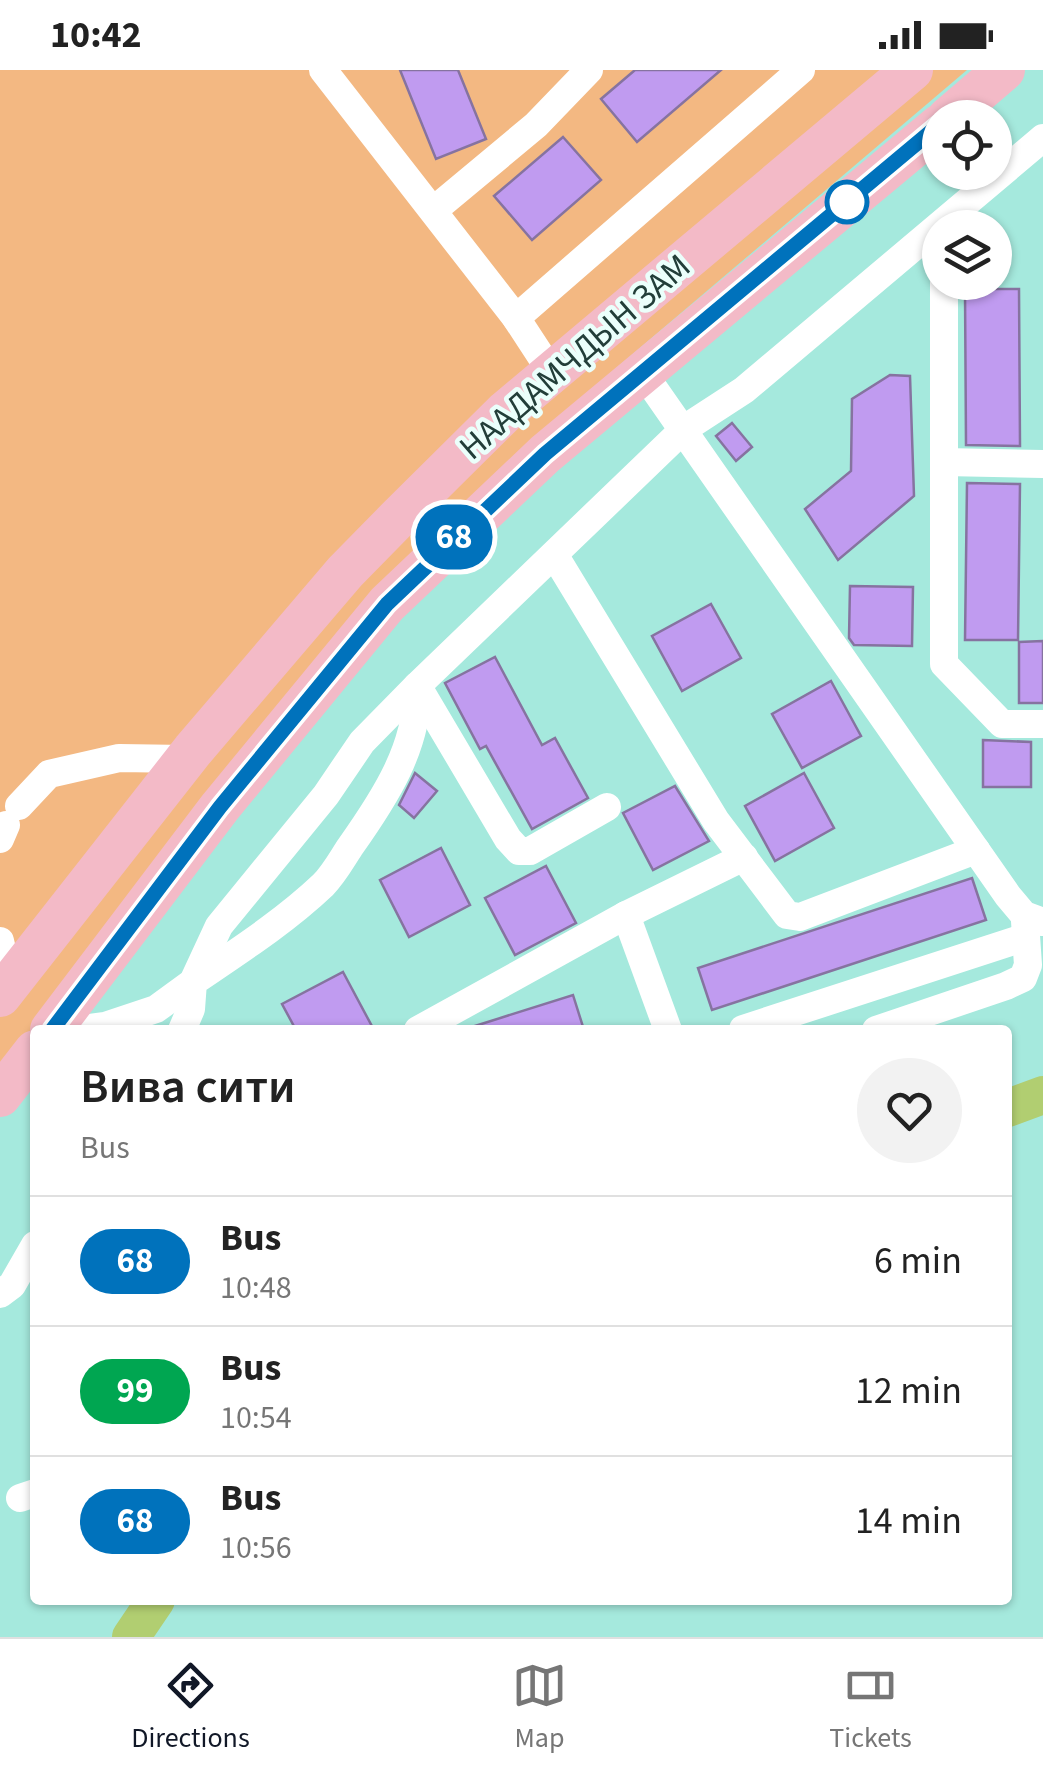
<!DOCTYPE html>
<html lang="en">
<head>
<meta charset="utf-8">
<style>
  body { margin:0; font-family:"Source Sans 3",sans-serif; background:#f2f2f2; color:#222; height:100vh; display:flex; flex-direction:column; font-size:38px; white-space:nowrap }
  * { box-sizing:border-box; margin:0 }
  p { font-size:32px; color:#767676 }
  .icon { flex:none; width:55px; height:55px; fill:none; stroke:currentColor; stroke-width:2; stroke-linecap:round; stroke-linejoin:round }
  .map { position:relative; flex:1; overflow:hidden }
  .panel { position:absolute; left:30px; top:955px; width:982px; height:580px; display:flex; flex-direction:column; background:#fff; border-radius:10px; box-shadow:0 2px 8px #0004 }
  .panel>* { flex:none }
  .badge { padding:0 20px; border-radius:32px; font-size:35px; line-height:65px }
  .controls { position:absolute; left:922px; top:30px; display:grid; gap:20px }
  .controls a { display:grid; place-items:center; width:90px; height:90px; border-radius:50%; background:#fff; box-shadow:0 2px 8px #0004; font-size:50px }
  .map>.badge { position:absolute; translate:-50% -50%; box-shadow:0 0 0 5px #fff }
  .round { display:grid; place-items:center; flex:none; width:105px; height:105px; border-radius:52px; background:#f2f2f2 }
  .head { display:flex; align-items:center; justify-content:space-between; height:170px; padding:0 50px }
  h1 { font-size:48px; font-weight:600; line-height:75px }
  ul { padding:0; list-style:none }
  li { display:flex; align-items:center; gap:30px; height:130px; padding:0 50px; border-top:2px solid #e0e0e0 }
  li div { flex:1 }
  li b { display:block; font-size:38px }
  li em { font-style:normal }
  li .badge { min-width:110px; font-weight:700; text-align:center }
  .status { display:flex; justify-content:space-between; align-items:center; height:70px; padding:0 50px; background:#fff; direction:ltr }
  .status svg { height:28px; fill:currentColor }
  .tab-bar { display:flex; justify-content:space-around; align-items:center; height:140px; border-top:2px solid #e0e0e0; background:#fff; font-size:28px; color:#767676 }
  .tab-bar a { display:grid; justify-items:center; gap:5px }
  .tab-bar .selected { color:#111827 }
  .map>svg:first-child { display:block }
</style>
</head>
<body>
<div class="status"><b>10:42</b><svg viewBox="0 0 49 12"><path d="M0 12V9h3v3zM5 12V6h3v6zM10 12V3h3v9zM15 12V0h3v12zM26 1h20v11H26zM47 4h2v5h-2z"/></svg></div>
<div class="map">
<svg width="1043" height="1567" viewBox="0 0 1043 1567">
  <rect width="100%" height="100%" fill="#a5e9dd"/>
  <polygon fill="#f3b882" points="0,0 967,0 555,350 254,664 0,1001"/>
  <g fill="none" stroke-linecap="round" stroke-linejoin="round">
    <g stroke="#b1ce71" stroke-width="38">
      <polyline points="1008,1038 1043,1025"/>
      <polyline points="131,1567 156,1530"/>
    </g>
  </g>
  <g fill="#c09bf0" stroke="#8673a0" stroke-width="2.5">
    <polygon points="400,0 458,0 486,69 436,89"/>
    <polygon points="635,0 721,0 637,72 601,29"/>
    <polygon points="563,67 601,110 532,170 494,126"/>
    <polygon points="965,219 1019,219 1020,376 966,375"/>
    <polygon points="890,305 910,306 914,426 838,490 805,439 851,401 852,329"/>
    <polygon points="732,353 752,377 736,391 716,366"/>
    <polygon points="967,413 1020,414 1018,570 965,570"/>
    <polygon points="850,516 913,517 912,576 854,575 849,568"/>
    <polygon points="711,534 741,588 682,621 652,566"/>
    <polygon points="1043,571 1043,633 1019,633 1019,572"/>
    <polygon points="495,587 542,675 555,668 588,728 532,759 486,676 480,679 445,613"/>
    <polygon points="831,611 861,666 802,698 772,644"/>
    <polygon points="983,670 1031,672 1031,717 983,717"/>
    <polygon points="415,703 437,721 414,748 399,735"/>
    <polygon points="804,703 834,758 775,791 745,736"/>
    <polygon points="675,716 709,771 653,800 623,743"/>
    <polygon points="441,778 470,835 409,867 380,810"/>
    <polygon points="546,796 576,853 515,885 485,828"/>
    <polygon points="972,808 986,850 712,940 698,898"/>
    <polygon points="343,902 374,960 296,960 282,934"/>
    <polygon points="573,925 584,960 475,960 475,956"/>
  </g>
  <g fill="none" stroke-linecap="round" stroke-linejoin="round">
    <g stroke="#fff" stroke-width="28">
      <polyline points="323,0 516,248 552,303"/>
      <polyline points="434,140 536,55 589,0"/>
      <polyline points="944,212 944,594 1002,654 1043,654"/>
      <polyline points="516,248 801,0"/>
      <polyline points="643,303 1008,826 1024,845 1043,852"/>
      <polyline points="944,392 1043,394"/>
      <polyline points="555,486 716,751 787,845 800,847 976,780"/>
      <polyline points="418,617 508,769 519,781 530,781 607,737"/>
      <polyline points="19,736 49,704 119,688 186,689"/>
      <polyline points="0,769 6,755"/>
      <polyline points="626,845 668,960"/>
      <polyline points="0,871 10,914"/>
      <polyline points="743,959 1026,867"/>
      <polyline points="75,960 105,956 156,939 193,912 219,856 326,725 362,672 417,616 684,359 744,320 1043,68"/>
      <path d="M182,960L191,939L193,912C237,882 284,852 323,815C334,804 342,789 350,777C384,729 419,676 417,616"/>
      <polyline points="418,960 626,845 744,787"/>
      <polyline points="876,960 1006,916 1023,908 1028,895 1025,851"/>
      <polyline points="0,1224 12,1215 35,1175"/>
      <polyline points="20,1428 35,1423"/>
    </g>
    <g stroke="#f3bac7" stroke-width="42">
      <polyline points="948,48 1004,0"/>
      <polyline points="0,926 193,680 345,502 397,449 506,341 912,0"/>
      <polyline points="51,960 220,737 387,534 545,384 940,55"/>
      <polyline points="0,1026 35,981"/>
    </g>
  </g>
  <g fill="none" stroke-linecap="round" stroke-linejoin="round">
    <defs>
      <polyline id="line" points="52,960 220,737 387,534 545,384 940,54"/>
    </defs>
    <use href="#line" stroke="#fff" stroke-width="22"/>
    <use href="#line" stroke="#0072bc" stroke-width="15"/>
  </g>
  <circle fill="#fff" stroke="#0072bc" stroke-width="5" cx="847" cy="132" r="20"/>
  <g text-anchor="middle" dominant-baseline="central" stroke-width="9" stroke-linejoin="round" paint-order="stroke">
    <g font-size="35" fill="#223e39" stroke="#ebfffb">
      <text transform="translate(575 287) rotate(-41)">НААДАМЧДЫН ЗАМ</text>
    </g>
  </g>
</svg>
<div class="controls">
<a><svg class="icon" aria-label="locate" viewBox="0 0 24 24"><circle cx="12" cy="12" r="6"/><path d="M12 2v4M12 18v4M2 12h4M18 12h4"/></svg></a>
<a><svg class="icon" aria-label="layers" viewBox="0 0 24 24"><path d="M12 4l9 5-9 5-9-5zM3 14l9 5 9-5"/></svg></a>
</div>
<b class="badge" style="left:454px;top:467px;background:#0072bc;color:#fff">68</b>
<section class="panel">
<div class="head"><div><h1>Вива сити</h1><p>Bus</p></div><a class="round"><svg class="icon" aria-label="heart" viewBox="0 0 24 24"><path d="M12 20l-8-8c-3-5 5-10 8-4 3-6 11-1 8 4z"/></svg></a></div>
<ul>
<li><span class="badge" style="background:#0072bc;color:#fff">68</span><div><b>Bus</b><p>10:48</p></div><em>6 min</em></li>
<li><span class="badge" style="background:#00a651;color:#fff">99</span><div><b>Bus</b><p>10:54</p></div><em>12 min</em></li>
<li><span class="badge" style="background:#0072bc;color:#fff">68</span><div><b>Bus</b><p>10:56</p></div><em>14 min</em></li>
</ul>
</section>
</div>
<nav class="tab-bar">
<a class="selected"><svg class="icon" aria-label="directions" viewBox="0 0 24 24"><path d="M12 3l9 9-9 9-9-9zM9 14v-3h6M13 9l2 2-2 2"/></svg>Directions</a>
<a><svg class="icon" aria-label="map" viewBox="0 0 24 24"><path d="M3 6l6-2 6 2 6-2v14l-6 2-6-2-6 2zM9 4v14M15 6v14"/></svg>Map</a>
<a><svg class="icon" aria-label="tickets" viewBox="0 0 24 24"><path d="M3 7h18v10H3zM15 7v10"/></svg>Tickets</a>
</nav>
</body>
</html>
